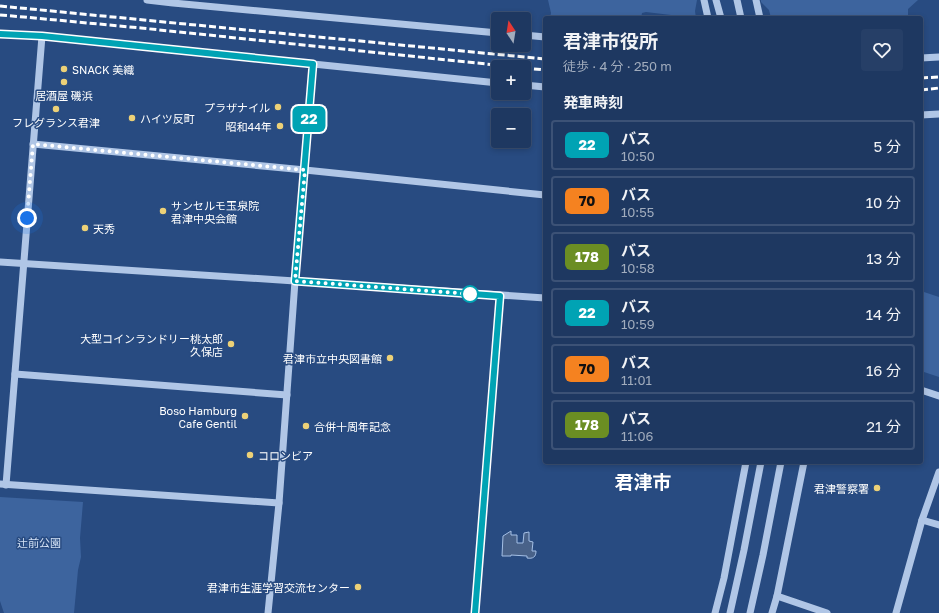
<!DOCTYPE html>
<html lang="ja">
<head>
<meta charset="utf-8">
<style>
  body { margin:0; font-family:"Golos Text","Noto Sans JP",sans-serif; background:#263f67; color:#f1f3f6; height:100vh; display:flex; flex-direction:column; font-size:15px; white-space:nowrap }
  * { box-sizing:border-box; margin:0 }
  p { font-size:13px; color:#a1acbd }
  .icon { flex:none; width:22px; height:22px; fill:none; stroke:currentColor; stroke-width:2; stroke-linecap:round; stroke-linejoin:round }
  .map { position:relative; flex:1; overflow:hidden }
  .drawer { position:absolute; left:543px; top:16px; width:380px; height:448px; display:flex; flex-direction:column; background:#1e3861; border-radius:4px; box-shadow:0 2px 6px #0003,0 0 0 1px #3c5276 }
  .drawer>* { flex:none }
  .badge { padding:0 8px; border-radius:6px; font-size:14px; line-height:26px }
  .needle { width:26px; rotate:348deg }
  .tools { position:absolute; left:491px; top:12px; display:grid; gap:8px }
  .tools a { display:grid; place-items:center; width:40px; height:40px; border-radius:4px; background:#1e3861; box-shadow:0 2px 6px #0003,0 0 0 1px #3c5276; font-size:20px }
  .you { position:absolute; width:20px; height:20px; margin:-10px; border:3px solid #fff; border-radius:50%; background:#1a73e8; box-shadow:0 0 0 6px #1a73e833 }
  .map>.badge { position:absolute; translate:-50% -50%; box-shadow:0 0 0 2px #fff }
  h2 { padding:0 20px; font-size:15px; line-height:36px }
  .round { display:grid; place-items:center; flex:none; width:42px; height:42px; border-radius:4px; background:#263f67 }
  .overview { display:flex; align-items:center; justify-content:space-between; height:68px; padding:0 20px }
  h1 { font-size:19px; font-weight:700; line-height:30px }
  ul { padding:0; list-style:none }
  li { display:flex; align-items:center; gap:12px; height:50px; margin:0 8px 6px; padding:0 12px; border:2px solid #3c5276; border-radius:4px }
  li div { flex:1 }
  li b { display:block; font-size:15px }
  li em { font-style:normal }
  li .badge { min-width:44px; font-weight:700; text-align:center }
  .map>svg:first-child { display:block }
</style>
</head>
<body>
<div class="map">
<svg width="939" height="613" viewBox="0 0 939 613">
  <rect width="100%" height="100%" fill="#284b81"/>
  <g fill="#3d649e">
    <polygon points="548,0 697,0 695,11 696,18 646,12 642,13 641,18 550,18 551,13"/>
    <polygon points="761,0 918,0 908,9 908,18 771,18 769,10 761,2"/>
    <polygon points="921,291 939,297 939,377 921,371"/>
    <polygon points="0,497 83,502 80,538 81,557 78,570 74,613 4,613 0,601"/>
  </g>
  <path fill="#496289" stroke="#a5c0e6" d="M511,531V535H517V543H523L524,533L529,532V541L533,542L532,551H536C536,557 533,559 527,558V556L511,555V556H502L503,536Z"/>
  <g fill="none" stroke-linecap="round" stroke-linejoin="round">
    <g stroke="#b0c6e6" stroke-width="7">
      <polyline points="147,0 173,3 498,33"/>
      <polyline points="704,0 708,18"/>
      <polyline points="716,0 721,18"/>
      <polyline points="737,0 741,18"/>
      <polyline points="756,0 760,18"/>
      <polyline points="0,34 42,36 313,64 498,83"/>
      <polyline points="524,35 545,37"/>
      <polyline points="921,58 939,57"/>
      <polyline points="524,85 545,87"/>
      <polyline points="921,115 939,114"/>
      <polyline points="33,144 305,170 545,195"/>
      <polyline points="0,262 295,281 545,298"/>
      <polyline points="15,374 287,395"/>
      <polyline points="921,390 939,396"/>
      <polyline points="0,484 279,503"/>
      <polyline points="6,485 42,36"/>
      <polyline points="922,520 939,525"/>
      <polyline points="777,596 827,613"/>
      <polyline points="268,613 279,503 295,281 313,64"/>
      <polyline points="475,613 500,296"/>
      <polyline points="715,613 724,578 746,462"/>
      <polyline points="730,613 744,550 761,462"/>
      <polyline points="750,613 763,555 781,462"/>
      <polyline points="772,613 777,596 804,462"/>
      <polyline points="896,613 922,520 939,472"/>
    </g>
    <g stroke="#fff" stroke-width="3" stroke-dasharray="7 3" stroke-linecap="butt">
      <polyline points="0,6 545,59"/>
      <polyline points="0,15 24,17 141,28 515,67"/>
      <polyline points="524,68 545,70"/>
      <polyline points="921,78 939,77"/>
      <polyline points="921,90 939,88"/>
    </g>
  </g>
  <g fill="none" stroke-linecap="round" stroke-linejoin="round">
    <defs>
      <polyline id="line" points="0,34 42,36 313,64 295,281 500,296 475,613"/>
    </defs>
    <use href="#line" stroke="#fff" stroke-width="9"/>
    <use href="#line" stroke="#00a3b4" stroke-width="6"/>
    <polyline stroke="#fff" stroke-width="4" stroke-dasharray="0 7.2" points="27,218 33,144 305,170 295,281 470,294"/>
  </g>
  <g fill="#edd177" stroke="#284b81" stroke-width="1.5">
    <circle cx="64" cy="69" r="4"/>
    <circle cx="64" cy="82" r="4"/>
    <circle cx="278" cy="107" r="4"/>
    <circle cx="56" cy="109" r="4"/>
    <circle cx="132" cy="118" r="4"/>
    <circle cx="280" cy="126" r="4"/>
    <circle cx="163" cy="211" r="4"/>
    <circle cx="85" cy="228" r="4"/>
    <circle cx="231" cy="344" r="4"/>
    <circle cx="390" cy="358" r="4"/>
    <circle cx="245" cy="416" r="4"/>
    <circle cx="306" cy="426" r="4"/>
    <circle cx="250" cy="455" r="4"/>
    <circle cx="877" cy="488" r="4"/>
    <circle cx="358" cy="587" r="4"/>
  </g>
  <circle fill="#fff" stroke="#00a3b4" stroke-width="2" cx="470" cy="294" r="8"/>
  <g text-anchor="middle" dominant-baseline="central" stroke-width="3" stroke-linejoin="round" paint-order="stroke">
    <g font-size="11" fill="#fff" stroke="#284b81" text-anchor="end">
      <text x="72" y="69" text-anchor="start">SNACK 美織</text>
      <text x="64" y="95" text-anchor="middle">居酒屋 磯浜</text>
      <text x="270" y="107">プラザナイル</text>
      <text x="140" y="118" text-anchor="start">ハイツ反町</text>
      <text x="56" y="122" text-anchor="middle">フレグランス君津</text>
      <text x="272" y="126">昭和44年</text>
      <text x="171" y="205" text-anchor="start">サンセルモ玉泉院<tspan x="171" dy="13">君津中央会館</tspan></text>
      <text x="93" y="228" text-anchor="start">天秀</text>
      <text x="223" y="338">大型コインランドリー桃太郎<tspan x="223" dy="13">久保店</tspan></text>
      <text x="382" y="358">君津市立中央図書館</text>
      <text x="237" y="410">Boso Hamburg<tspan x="237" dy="13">Cafe Gentil</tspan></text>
      <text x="314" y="426" text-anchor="start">合併十周年記念</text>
      <text x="258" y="455" text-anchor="start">コロンビア</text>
      <text x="869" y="488">君津警察署</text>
      <text x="350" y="587">君津市生涯学習交流センター</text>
    </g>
    <g font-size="11" fill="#d3e1f5" stroke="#284b81">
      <text x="39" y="542">辻前公園</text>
    </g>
    <g font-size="19" font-weight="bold" fill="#fff" stroke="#284b81">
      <text x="643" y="481">君津市</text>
    </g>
  </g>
</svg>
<div class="tools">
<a><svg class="needle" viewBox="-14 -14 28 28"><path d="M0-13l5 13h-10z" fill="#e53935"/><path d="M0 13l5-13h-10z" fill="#a1acbd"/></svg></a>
<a>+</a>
<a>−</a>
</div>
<div class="you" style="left:27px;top:218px"></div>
<b class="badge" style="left:309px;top:119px;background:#00a3b4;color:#fff">22</b>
<section class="drawer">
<div class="overview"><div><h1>君津市役所</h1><p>徒歩 · 4 分 · 250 m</p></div><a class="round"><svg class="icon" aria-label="heart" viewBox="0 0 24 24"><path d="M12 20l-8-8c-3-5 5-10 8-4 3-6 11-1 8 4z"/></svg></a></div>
<h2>発車時刻</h2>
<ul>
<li><span class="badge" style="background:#00a3b4;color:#fff">22</span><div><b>バス</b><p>10:50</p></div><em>5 分</em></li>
<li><span class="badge" style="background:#f58220;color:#111">70</span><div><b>バス</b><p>10:55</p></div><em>10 分</em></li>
<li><span class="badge" style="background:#6b8e23;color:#fff">178</span><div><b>バス</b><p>10:58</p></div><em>13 分</em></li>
<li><span class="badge" style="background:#00a3b4;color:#fff">22</span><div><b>バス</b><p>10:59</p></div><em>14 分</em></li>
<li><span class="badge" style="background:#f58220;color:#111">70</span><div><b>バス</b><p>11:01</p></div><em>16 分</em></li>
<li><span class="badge" style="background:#6b8e23;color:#fff">178</span><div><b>バス</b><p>11:06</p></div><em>21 分</em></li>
</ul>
</section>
</div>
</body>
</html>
